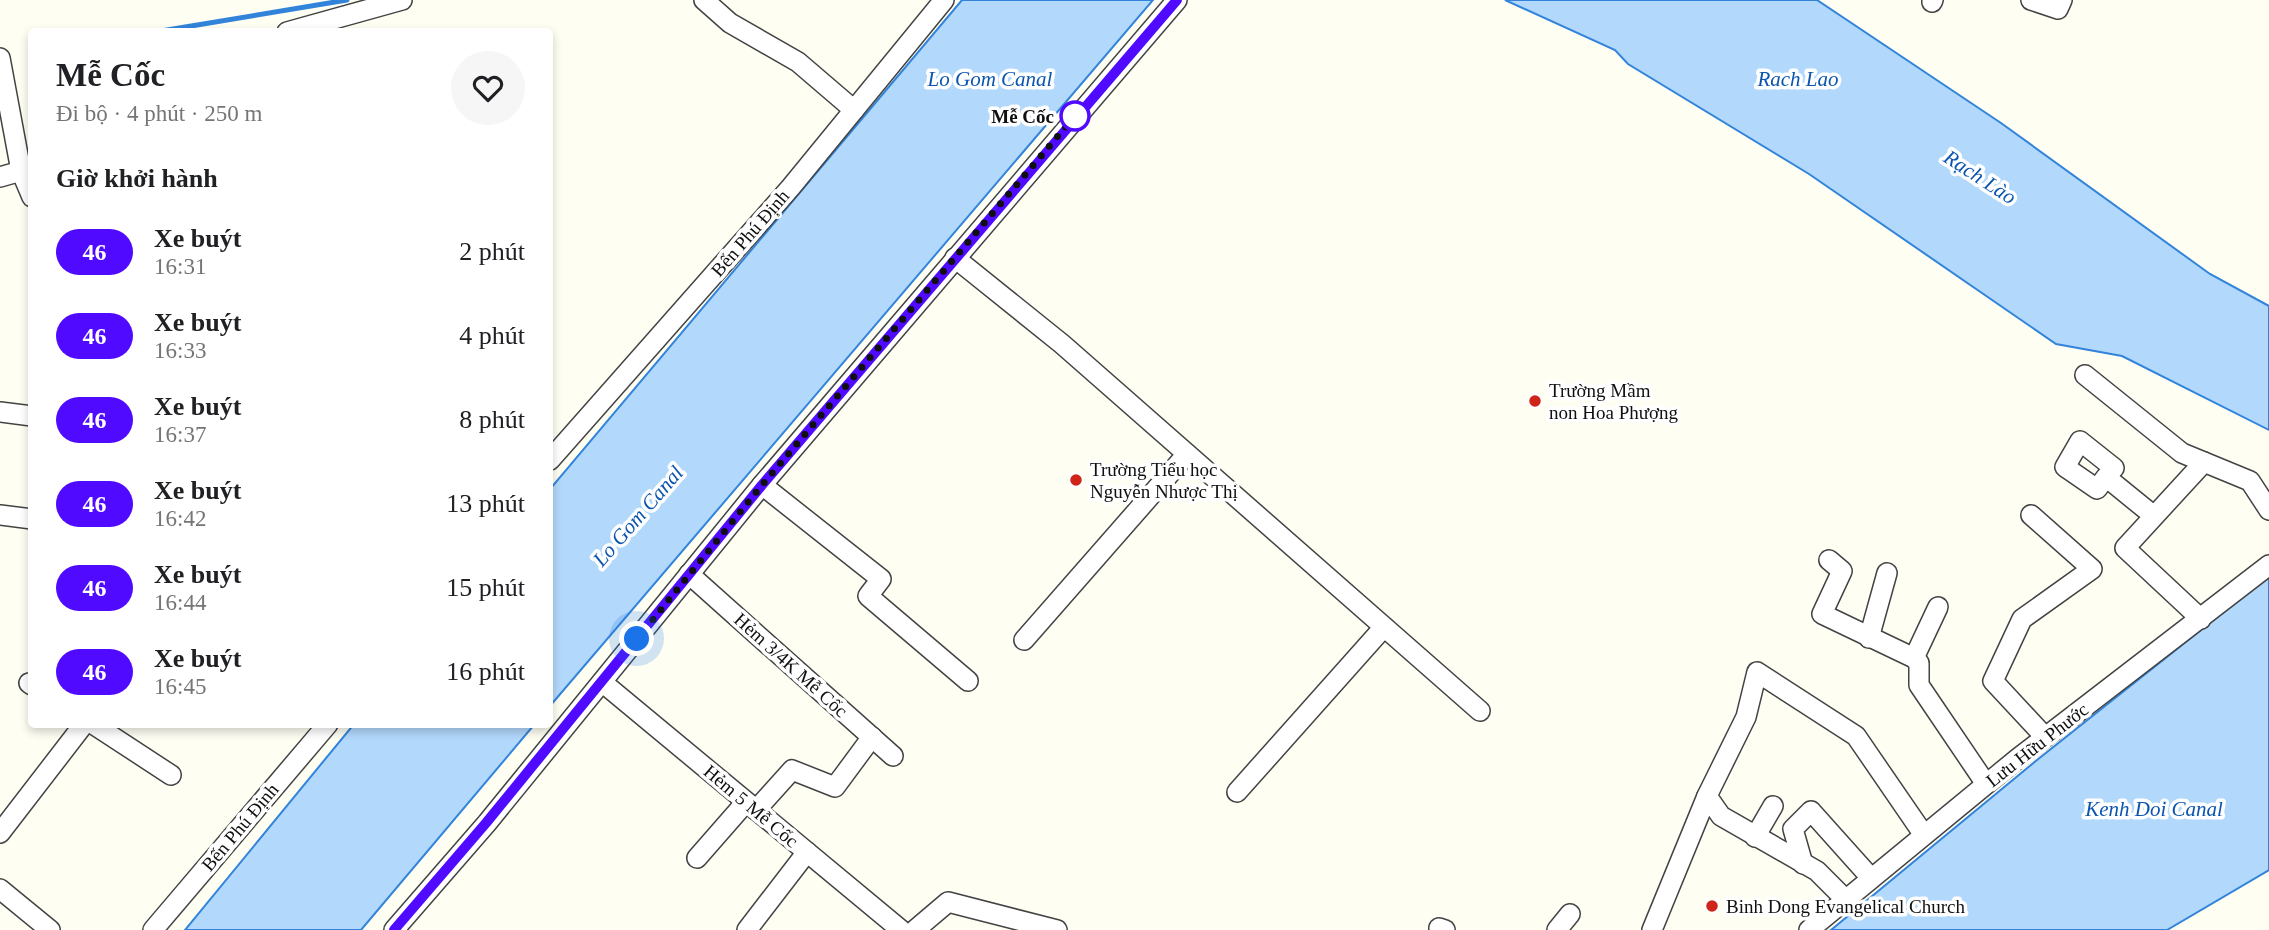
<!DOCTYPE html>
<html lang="vi">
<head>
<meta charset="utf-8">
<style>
  body { margin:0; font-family:Georgia,serif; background:#f6f6f6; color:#202124; height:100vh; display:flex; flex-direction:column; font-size:26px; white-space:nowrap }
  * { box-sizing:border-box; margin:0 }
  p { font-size:23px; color:#757577 }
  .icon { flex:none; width:38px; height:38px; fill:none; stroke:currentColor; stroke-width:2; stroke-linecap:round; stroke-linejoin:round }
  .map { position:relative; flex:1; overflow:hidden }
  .side { position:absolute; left:28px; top:28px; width:525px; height:700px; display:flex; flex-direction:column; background:#fff; border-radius:7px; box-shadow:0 4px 10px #0003 }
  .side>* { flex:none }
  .badge { padding:0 14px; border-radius:23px; font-size:24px; line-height:46px }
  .you { position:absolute; width:35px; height:35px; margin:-18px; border:5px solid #fff; border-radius:50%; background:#1a73e8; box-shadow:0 0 0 10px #1a73e833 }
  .map>.badge { position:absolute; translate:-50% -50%; box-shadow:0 0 0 4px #fff }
  h2 { padding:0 28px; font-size:26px; line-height:63px }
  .round { display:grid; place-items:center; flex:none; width:74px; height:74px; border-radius:37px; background:#f6f6f6 }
  .head { display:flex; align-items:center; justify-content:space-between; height:119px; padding:0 28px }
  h1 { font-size:33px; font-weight:700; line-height:52px }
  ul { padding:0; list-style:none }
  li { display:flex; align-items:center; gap:21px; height:84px; padding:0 28px }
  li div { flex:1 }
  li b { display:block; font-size:26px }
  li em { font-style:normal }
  li .badge { min-width:77px; font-weight:700; text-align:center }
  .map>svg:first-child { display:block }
</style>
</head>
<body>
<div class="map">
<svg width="2269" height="930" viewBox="0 0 2269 930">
  <rect width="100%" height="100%" fill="#fffef3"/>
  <g fill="#b2d8fc" stroke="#3284db" stroke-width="2">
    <polygon points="962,0 1153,0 550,706 550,489"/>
    <polygon points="1505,0 1817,0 2001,123 2210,274 2269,306 2269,430 2122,356 2056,344 1809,174 1628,64 1615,50"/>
    <polygon points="2269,576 2269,870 2167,930 1831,930 2037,760"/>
    <polygon points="354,724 534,725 361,930 185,930"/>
  </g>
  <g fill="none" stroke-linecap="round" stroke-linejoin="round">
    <polyline stroke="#3284db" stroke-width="5" points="161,31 347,0"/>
    <defs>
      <g id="minor">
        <polyline points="704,0 730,23 798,62 854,110"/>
        <polyline points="2031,0 2058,9 2062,0"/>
        <polyline points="1932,2 1933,0"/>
        <polyline points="287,32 402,0"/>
        <polyline points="0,58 21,171 32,197"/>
        <polyline points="0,177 21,171"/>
        <polyline points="955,258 1062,344 1480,711"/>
        <polyline points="2085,375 2182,453 2250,481 2269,510"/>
        <polyline points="0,412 32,416"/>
        <polyline points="550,460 791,187 944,0"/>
        <polyline points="2106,477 2097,489 2065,467 2080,441 2114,468 2106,477 2154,516"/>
        <polyline points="762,485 881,579 868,596 968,681"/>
        <polyline points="0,515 32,519"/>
        <polyline points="2031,515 2092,569 2022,619 1993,681 2045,737"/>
        <polyline points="1829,560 1842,571 1822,614 1914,658 1919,663 1919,685 1986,784"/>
        <polyline points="689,574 893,756"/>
        <polyline points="2201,619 2125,548 2204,462"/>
        <polyline points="1869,638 1887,573"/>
        <polyline points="1024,640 1187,454"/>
        <polyline points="1914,658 1938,607"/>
        <polyline points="602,682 901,930"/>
        <polyline points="29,683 32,685"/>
        <polyline points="93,724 171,775"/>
        <polyline points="1237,792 1384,627"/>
        <polyline points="756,810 792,770 835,787 872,737"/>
        <polyline points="0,833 84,724"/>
        <polyline points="1755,837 1773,806"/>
        <polyline points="697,858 746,802"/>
        <polyline points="1803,864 1793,829 1811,811 1871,878"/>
        <polyline points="0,889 50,930"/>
        <polyline points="1845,899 1817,871 1721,816 1707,796 1746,717 1757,672 1856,736 1924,835"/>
        <polyline points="1439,928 1445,930"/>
        <polyline points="153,930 328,724"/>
        <polyline points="394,930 487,823 762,485 1177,0"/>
        <polyline points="747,930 807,852"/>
        <polyline points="915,930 948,902 1057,930"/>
        <polyline points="1557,930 1570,914"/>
        <polyline points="1652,930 1707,796"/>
        <polyline points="1809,930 2017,759 2269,565"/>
      </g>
    </defs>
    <use href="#minor" stroke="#434343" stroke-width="22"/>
    <use href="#minor" stroke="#fff" stroke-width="19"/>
  </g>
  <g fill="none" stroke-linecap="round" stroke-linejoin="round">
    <defs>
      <polyline id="line" points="394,930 486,823 762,485 1177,0"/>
    </defs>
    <use href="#line" stroke="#fff" stroke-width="16"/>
    <use href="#line" stroke="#4f0aff" stroke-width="10"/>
    <polyline stroke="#101010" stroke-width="7" stroke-dasharray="0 12.6" points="637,639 762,485 1075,116"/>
  </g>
  <circle fill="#fff" stroke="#4f0aff" stroke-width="3.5" cx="1075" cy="116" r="14"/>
  <g fill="#cf2519" stroke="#fff" stroke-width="2.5">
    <circle cx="1535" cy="401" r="7"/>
    <circle cx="1076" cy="480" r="7"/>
    <circle cx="1712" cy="906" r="7"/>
  </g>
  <g text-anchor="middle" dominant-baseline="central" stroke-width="7" stroke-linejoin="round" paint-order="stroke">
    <g font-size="19" font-weight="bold" fill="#101010" stroke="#fff" text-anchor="end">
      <text x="1054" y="116">Mễ Cốc</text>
    </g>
    <g font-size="19" fill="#101010" stroke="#fff">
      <text transform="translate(750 233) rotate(-49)">Bến Phú Định</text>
      <text transform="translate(791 665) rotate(42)">Hẻm 3/4K Mễ Cốc</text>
      <text transform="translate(2037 745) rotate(-38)">Lưu Hữu Phước</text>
      <text transform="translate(751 806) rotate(40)">Hẻm 5 Mễ Cốc</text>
      <text transform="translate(240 827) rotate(-50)">Bến Phú Định</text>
    </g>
    <g font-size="19" fill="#101010" stroke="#fff" text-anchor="start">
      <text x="1549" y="390">Trường Mầm<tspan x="1549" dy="22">non Hoa Phượng</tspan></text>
      <text x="1090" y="469">Trường Tiểu học<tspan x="1090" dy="22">Nguyễn Nhược Thị</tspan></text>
      <text x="1726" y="906">Binh Dong Evangelical Church</text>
    </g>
    <g font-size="21" font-style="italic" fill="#0b55b0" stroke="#fff">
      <text x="990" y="79">Lo Gom Canal</text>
      <text x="1798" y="79">Rach Lao</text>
      <text transform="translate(1980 177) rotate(33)">Rạch Lào</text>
      <text transform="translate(638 516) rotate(-49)">Lo Gom Canal</text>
      <text x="2154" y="809">Kenh Doi Canal</text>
    </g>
  </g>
</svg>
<div class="you" style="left:637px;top:639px"></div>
<section class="side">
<div class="head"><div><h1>Mễ Cốc</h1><p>Đi bộ · 4 phút · 250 m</p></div><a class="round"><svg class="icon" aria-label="heart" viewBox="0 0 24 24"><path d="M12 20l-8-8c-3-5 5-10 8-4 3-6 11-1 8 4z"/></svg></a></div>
<h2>Giờ khởi hành</h2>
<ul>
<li><span class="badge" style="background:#4f0aff;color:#fff">46</span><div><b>Xe buýt</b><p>16:31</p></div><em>2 phút</em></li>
<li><span class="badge" style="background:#4f0aff;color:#fff">46</span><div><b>Xe buýt</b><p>16:33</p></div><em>4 phút</em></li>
<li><span class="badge" style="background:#4f0aff;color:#fff">46</span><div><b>Xe buýt</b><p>16:37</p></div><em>8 phút</em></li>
<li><span class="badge" style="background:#4f0aff;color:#fff">46</span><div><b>Xe buýt</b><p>16:42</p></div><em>13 phút</em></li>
<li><span class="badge" style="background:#4f0aff;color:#fff">46</span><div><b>Xe buýt</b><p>16:44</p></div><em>15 phút</em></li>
<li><span class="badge" style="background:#4f0aff;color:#fff">46</span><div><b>Xe buýt</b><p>16:45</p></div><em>16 phút</em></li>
</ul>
</section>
</div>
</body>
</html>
